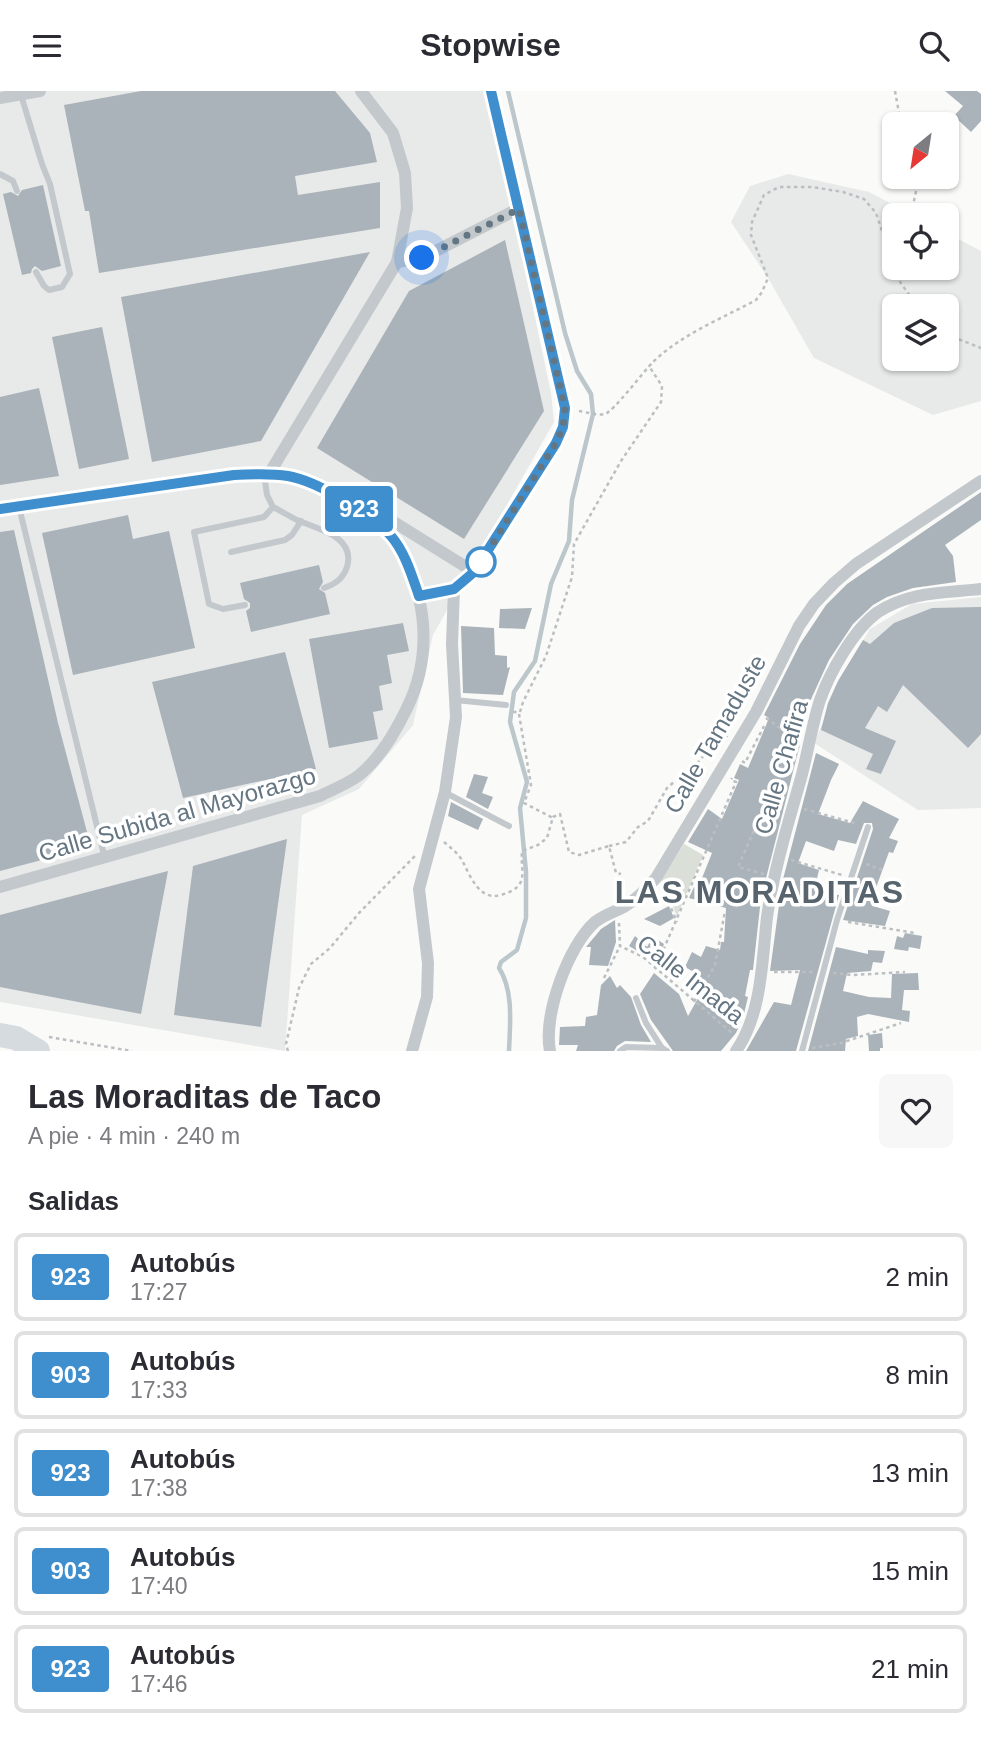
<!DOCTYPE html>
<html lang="es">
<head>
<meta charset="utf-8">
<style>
  body { margin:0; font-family:Helvetica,sans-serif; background:#f7f7f7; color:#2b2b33; height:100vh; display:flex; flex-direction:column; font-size:26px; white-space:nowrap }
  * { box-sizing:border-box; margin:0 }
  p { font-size:23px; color:#7c7c81 }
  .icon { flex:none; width:38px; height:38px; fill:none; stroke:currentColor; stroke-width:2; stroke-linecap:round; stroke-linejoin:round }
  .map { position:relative; height:960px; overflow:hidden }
  .drawer { display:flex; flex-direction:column; background:#fff; flex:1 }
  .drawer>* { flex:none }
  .badge { padding:0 14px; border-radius:5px; font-size:24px; line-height:46px }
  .needle { width:46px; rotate:210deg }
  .tools { position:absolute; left:882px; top:21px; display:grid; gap:14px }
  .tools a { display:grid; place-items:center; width:77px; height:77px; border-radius:10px; background:#fff; box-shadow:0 2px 5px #0004; font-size:35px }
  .you { position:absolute; width:35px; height:35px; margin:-18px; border:5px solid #fff; border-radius:50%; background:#1a73e8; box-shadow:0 0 0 10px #1a73e833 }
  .map>.badge { position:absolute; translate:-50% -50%; box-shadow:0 0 0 4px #fff }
  h2 { padding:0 28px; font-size:26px; line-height:63px }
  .round { display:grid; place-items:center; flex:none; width:74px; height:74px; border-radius:10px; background:#f7f7f7 }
  .overview { display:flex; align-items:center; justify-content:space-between; height:119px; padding:0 28px }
  h1 { font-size:33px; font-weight:700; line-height:52px }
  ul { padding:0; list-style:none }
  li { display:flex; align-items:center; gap:21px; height:88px; margin:0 14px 10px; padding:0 14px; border:4px solid #e1e1e2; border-radius:10px }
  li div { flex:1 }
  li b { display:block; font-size:26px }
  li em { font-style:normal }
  li .badge { min-width:77px; font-weight:700; text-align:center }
  header { display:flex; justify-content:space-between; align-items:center; height:91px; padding:0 28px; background:#fff; font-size:32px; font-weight:700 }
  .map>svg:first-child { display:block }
</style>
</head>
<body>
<header><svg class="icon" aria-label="menu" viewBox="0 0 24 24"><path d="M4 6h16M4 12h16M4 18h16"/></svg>Stopwise<svg class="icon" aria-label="search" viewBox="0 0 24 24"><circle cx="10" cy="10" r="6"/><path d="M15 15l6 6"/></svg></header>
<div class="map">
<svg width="981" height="960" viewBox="0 0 981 960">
  <rect width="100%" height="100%" fill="#fafaf8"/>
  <g fill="#e8e9e9" fill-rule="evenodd">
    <polygon points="0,0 487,0 551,302 554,331 433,544 413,634 359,698 302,724 285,960 0,911"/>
    <path d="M788,83L869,101L913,124H894V177H947V142L981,160V310L933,324L814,267L768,187L731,131L750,95ZM894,215H947V268H894Z"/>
    <polygon points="981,506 981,717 918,719 814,652 845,580 870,538 912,513"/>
  </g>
  <polygon fill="#dadfd7" points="684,753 703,764 677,825 661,789"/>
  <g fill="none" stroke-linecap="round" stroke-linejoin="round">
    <path stroke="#bbc7cb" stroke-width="4.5" d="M508,0L565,242L577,280L591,303L593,323L572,409L569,450L551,493L535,570L514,601L510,631L527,691L520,717L526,781V827L517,859L501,871L499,877C514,900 510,934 509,960"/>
  </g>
  <g fill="#aab3b9">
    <polygon points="141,0 335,0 370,42 377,71 295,85 298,104 380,91 380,137 99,182 89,120 85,120 64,14"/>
    <polygon points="945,0 977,0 981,3 981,30 971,41 954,25 963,15"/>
    <polygon points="43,94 61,175 42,180 35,175 32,178 31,182 22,184 3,103 11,101 18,105 22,99"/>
    <polygon points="505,149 544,320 464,448 317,357 409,200"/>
    <polygon points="370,161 261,350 152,371 121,206"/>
    <polygon points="102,236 129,368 79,378 52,246"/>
    <polygon points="39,297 59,385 0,394 0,306"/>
    <polygon points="981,401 981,429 945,454 953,465 956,491 913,497 887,506 873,514 853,533 829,569 812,606 796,652 800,654 797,665 761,807 753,879 750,879 745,905 748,906 743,927 736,942 721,960 673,960 651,929 640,903 654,882 679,903 688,925 705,895 689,888 694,881 685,876 692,861 701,866 706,855 720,859 721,851 724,851 726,817 689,807 694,796 698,797 712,762 688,751 708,718 722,728 739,689 734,687 740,673 748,677 769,627 764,624 800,553 826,514 847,493"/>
    <polygon points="128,424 133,448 169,440 195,557 73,584 42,442"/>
    <polygon points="14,439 58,632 91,756 0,780 0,441"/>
    <polygon points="319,474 323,491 319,498 325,502 330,523 251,541 246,520 250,517 250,512 244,508 240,492"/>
    <polygon points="981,516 981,643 968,657 903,594 887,621 878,615 865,637 896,650 881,683 866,678 873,663 821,639 828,612 838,590 863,549 870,553 894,532 932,517"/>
    <polygon points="532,517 525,538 499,537 500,518"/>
    <polygon points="403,532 409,560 387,564 392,592 379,595 383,619 373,621 378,648 329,657 309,548"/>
    <polygon points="461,535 494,537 495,564 507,565 507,577 510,576 503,604 463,602"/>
    <polygon points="285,561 316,678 183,707 152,591"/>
    <polygon points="816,662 839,673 831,689 818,723 850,732 863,710 899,728 889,747 898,750 893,762 889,761 877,794 873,815 890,820 885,835 843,829 873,738 872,732 864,732 856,753 838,749 834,760 806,750 798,772 819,779 814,800 839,804 796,960 746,960 774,911 791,914 800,879 770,880 782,792"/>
    <polygon points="474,683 488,686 482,702 493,706 488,718 466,706"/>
    <polygon points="451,711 483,728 478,739 448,725"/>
    <polygon points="287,748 261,936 174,924 193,775"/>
    <polygon points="168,780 141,923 0,896 0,824"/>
    <polygon points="669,815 674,827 660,835 644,828"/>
    <polygon points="615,829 616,851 608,875 589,874 591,856 586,856 601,838"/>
    <polygon points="905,842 922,845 920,858 909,856 908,860 894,858 897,845 903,847"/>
    <polygon points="635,845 647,856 653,846 664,853 656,871 629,855"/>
    <polygon points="836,856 868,863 868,859 885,860 882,872 873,871 871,880 847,882 843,900 869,906 891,907 892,883 918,882 919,899 904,899 902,919 910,920 909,931 868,923 857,926 858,945 846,948 845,960 808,960"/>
    <polygon points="610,885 617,897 620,894 631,906 641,934 651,951 625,950 617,955 614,960 576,960 578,954 559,954 560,936 585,935 586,926 597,924 601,894"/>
    <polygon points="882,942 883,957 880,957 880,960 869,960 868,944"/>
  </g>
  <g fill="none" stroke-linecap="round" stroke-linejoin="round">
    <g stroke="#bbbfc2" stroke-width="2.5" stroke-dasharray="3.5 3.5" stroke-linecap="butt">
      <polyline points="895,0 901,33"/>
      <polyline points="911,124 919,86"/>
      <polyline points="895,177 898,188 917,215"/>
      <polyline points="947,241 958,248 981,257"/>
      <path d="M579,320C586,321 598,325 605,323C613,321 644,280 653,271C682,243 721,228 756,209L762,201L768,187L751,144L752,131L764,104L779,96H812L843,101L864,108L876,122L894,176"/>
      <polyline points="513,621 520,621 523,611 546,565 572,486 574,453 621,370 661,311 662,295 649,275"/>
      <polyline points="519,623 531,694 524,712 553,727"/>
      <polyline points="766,627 795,648"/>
      <polyline points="742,670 745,672 764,635"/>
      <polyline points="804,718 858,733"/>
      <path d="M444,751C451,757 459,763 463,771C471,787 480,810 501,804C531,795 520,782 522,760L538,754L547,747L553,726L560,723L569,761L579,764L609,755L616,782L621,783"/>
      <polyline points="609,755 626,751 638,736 648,730 667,697 682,684 690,681 720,645 728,645"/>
      <polyline points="791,769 842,784"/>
      <polyline points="866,773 882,779"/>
      <polyline points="764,783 738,776 794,648"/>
      <polyline points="663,798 677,831"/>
      <polyline points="848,831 915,842"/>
      <polyline points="619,832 620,855 643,866 732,942"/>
      <polyline points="655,878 736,691 731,689 732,687"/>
      <polyline points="774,881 813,881"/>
      <polyline points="833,882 853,884 905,881"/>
      <polyline points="604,887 620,855"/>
      <polyline points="694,911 715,874 725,820"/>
      <polyline points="49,946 132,960"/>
      <polyline points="812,957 841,952 901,932"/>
      <polyline points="288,960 286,953 299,897 311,873 330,857 359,822 415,765"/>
    </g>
    <g stroke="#c3c8cc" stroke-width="6">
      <polyline points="21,4 42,73 50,93 70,183 62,196 49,199 44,195 36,181"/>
      <polyline points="0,83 13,90 17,100"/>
      <path d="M264,383L267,404L273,416C281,420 289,425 297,429C317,438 356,445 347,476C343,488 335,493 324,497"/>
      <polyline points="19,416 105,768"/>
      <polyline points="231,461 285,449 292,444 301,430"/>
      <polyline points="245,514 223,518 209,513 194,441 264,426 273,416"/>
      <polyline points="455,609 506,614"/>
      <polyline points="446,702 509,735"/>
      <polyline points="636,907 646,932 662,957"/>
      <polyline points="620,960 626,956 662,957 667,960"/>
      <polyline points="802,960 837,829 868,736"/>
    </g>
    <g stroke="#c3c8cc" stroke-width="12">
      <polyline points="0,7 40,0"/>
      <polyline points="397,171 422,167 518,118"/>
      <polyline points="269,383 397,171 407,117 405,82 393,42 361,0"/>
      <path d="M0,418L234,384C252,384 274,380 292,385C323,394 371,421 391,445C397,452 400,461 404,469C429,515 430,570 407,617C395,642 380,668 358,685C347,693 332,699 320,705L0,796"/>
      <polyline points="366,422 381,423 474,481"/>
      <polyline points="419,505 454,498 464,491 482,469 556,352 563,336 565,317 491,0"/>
      <polyline points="412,960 427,906 428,872 419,798 445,701 456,626 452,553 454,498"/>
      <path d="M550,960C543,924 568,855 595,831C604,824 614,821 624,816C637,808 646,798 656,787L756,621L799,535L814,513L834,492L856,473L981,390"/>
      <path d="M736,960C762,923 762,870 767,826C774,778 788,733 801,687C808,661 812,634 820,609C830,581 854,538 878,521C910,500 945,502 981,498"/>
    </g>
    <polyline stroke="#d6dbdf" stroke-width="24" points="0,944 16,947 38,960"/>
  </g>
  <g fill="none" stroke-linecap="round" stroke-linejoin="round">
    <defs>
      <path id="line" d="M0,418L234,384C252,383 270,382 288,385C317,390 372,423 391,445C405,461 412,485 419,505L454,498L474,481L556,352L563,336L565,317L491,0"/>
    </defs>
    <use href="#line" stroke="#fff" stroke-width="16"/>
    <use href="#line" stroke="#3f8fcf" stroke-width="10"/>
    <polyline stroke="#657683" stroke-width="7" stroke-dasharray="0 12.6" points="422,167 519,118 565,317 563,336 556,352 481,471"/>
  </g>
  <circle fill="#fff" stroke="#3f8fcf" stroke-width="3.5" cx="481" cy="471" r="14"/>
  <g text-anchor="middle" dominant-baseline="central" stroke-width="7" stroke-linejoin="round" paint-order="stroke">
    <g font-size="24" fill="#657683" stroke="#fff">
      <text transform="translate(715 643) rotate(-60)">Calle Tamaduste</text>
      <text transform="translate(781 676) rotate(-74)">Calle Chafira</text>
      <text transform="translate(177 723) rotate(-16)">Calle Subida al Mayorazgo</text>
      <text transform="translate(691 888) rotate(38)">Calle Imada</text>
    </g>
    <g font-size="32" font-weight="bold" letter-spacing="2" fill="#57646e" stroke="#fff">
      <text x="760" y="801">LAS MORADITAS</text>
    </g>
  </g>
</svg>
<div class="tools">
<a><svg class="needle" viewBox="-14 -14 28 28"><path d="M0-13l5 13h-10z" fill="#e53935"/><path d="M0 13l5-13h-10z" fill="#7c7c81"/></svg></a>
<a><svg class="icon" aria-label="locate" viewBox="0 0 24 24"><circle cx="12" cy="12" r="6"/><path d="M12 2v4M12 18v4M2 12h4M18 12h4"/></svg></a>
<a><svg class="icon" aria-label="layers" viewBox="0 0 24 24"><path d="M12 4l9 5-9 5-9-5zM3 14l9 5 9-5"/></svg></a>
</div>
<div class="you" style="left:422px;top:167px"></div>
<b class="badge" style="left:359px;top:418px;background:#3f8fcf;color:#fff">923</b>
</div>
<section class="drawer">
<div class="overview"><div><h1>Las Moraditas de Taco</h1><p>A pie · 4 min · 240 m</p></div><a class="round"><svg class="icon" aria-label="heart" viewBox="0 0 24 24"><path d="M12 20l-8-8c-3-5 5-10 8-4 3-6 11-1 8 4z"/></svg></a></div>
<h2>Salidas</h2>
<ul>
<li><span class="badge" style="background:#3f8fcf;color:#fff">923</span><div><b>Autobús</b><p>17:27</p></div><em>2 min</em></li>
<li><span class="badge" style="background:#3f8fcf;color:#fff">903</span><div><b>Autobús</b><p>17:33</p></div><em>8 min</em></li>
<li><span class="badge" style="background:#3f8fcf;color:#fff">923</span><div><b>Autobús</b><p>17:38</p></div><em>13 min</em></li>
<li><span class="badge" style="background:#3f8fcf;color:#fff">903</span><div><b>Autobús</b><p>17:40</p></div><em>15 min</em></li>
<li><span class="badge" style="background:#3f8fcf;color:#fff">923</span><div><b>Autobús</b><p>17:46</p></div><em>21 min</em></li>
</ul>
</section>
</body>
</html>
